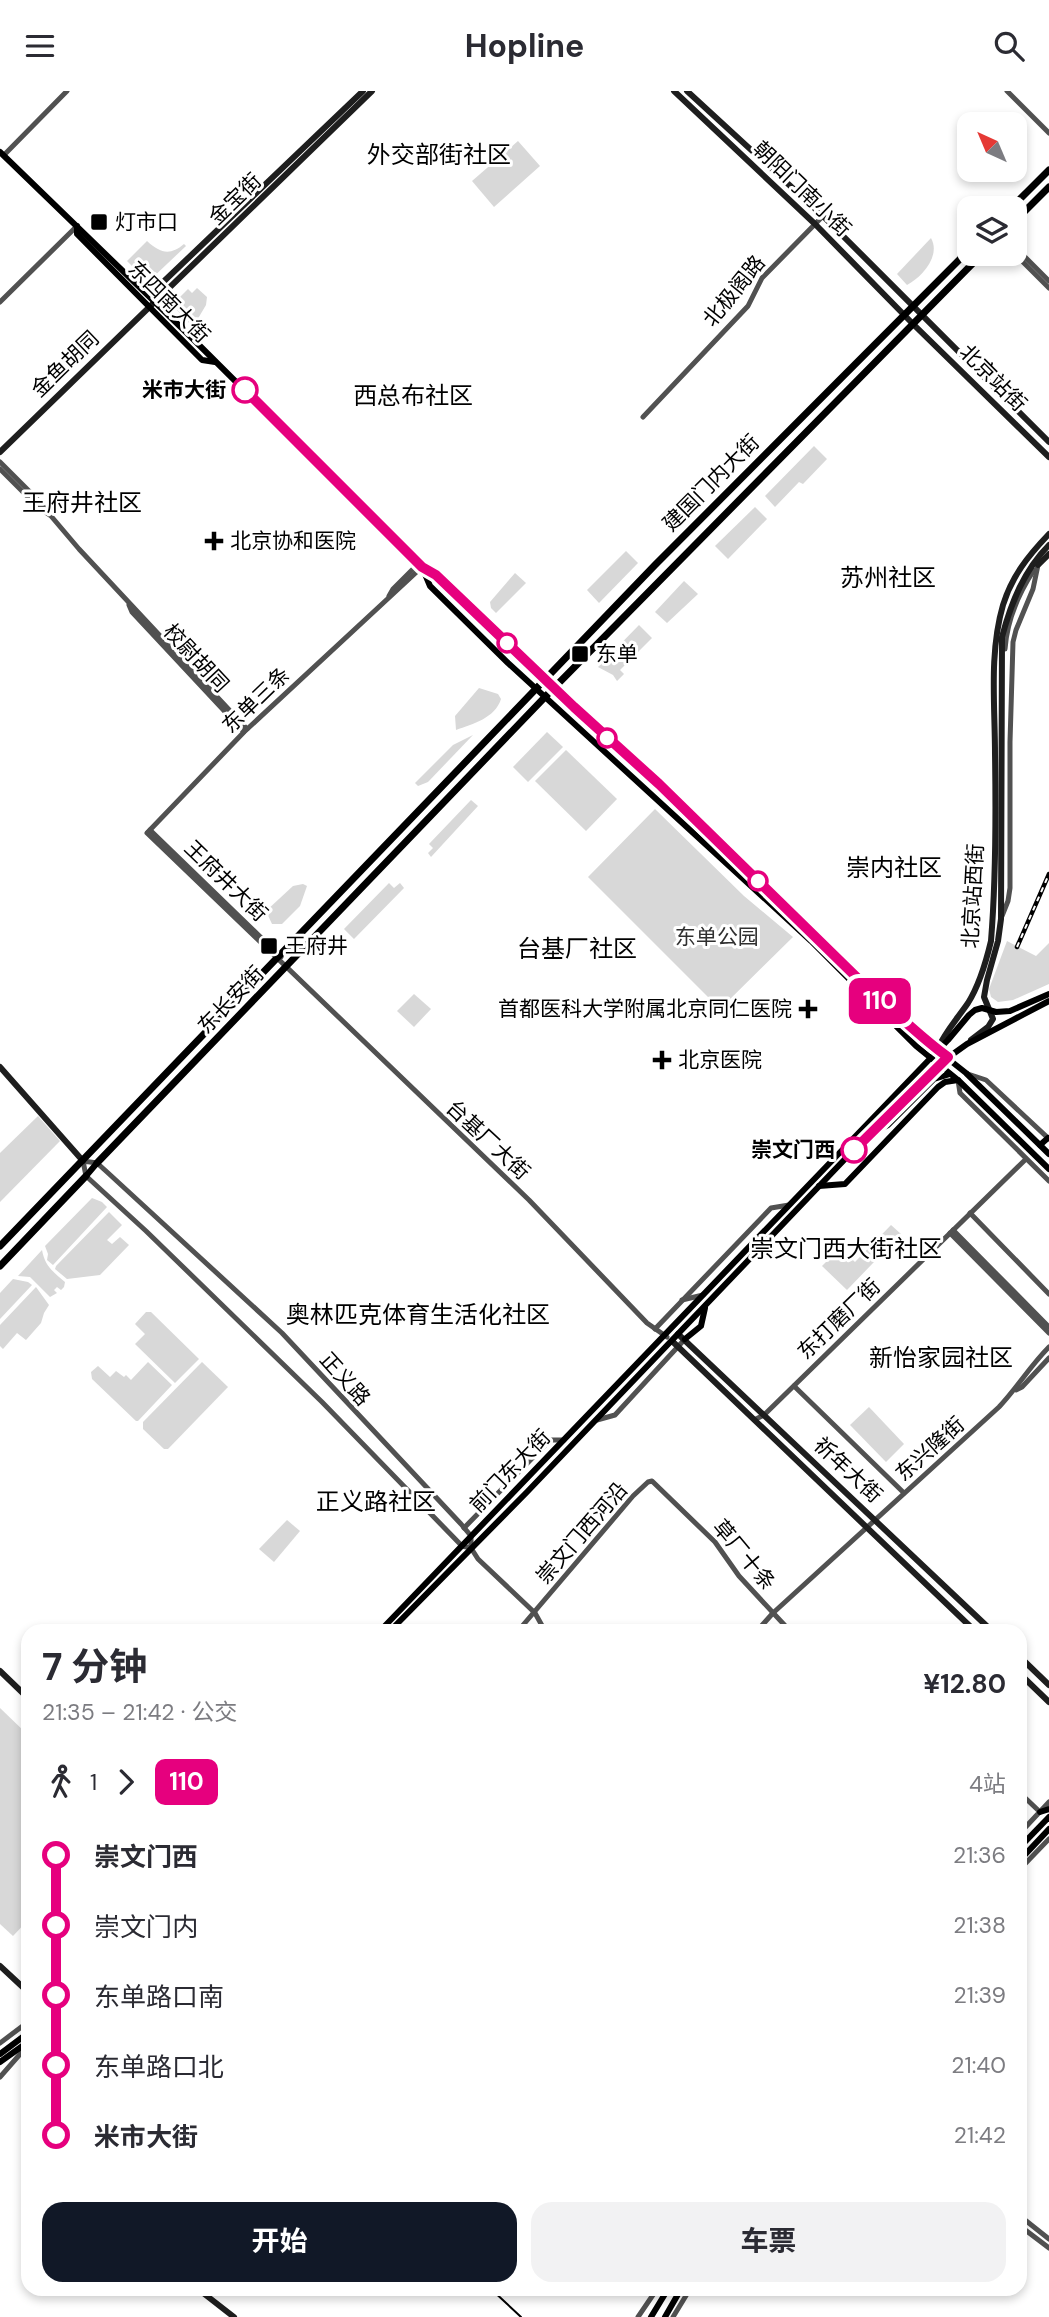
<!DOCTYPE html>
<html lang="zh">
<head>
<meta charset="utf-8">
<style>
  body { margin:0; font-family:"DM Sans","Noto Sans SC",sans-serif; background:#f2f2f3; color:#2b2b33; height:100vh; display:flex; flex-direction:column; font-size:26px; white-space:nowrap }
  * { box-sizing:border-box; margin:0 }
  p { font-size:23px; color:#7c7c81 }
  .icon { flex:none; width:38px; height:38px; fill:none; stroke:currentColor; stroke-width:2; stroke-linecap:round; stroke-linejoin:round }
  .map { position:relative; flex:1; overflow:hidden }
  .panel { position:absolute; left:21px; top:1533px; width:1006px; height:672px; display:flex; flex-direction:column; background:#fff; border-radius:21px; box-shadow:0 4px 10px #0003 }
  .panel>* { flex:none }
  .badge { padding:0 14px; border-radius:10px; font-size:24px; line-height:46px }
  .needle { width:46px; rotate:316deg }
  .controls { position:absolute; left:957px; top:21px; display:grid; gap:14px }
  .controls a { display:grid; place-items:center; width:70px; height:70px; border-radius:14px; background:#fff; box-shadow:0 4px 10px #0003; font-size:35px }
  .map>.badge { position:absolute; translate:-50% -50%; box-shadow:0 0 0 4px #fff }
  .legs { display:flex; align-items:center; gap:10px; height:77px; padding:0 21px; font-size:23px }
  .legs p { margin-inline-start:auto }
  .head { display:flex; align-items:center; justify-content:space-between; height:119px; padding:0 21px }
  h1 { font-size:38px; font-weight:700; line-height:52px }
  .action { display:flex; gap:14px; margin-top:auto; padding:14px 21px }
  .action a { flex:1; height:80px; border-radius:21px; background:#111827; color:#fff; font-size:28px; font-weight:700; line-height:80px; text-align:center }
  .action a+a { background:#f2f2f3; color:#2b2b33 }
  ul { padding:0 21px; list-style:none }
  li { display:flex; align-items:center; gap:24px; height:70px; font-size:26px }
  li i { display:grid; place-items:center; width:10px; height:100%; margin:0 9px; background:currentColor }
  li i::after { content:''; width:18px; height:18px; margin:-9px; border:5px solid; border-radius:50%; background:#fff }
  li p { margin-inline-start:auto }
  li:first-child i { background:linear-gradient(#0000 50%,currentColor 0) }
  li:last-child i { background:linear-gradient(currentColor 50%,#0000 0) }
  header { display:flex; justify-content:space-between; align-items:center; height:91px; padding:0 21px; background:#fff; font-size:32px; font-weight:700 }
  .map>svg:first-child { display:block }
</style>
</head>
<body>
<header><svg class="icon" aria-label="menu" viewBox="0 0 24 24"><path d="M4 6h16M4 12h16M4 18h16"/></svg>Hopline<svg class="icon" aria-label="search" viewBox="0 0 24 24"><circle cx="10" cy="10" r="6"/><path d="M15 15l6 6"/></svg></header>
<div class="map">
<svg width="1049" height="2226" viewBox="0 0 1049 2226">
  <rect width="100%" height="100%" fill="#fff"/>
  <g fill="#d8d8d8">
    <polygon points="518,50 540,75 494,116 472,90"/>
    <path d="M931,147C941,165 922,186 907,194L897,183Z"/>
    <path d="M147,150C160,162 170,165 184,153L186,155L148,191L127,170Z"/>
    <polygon points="197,197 207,206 206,214 193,236 172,214 188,198 192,202"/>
    <polygon points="814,355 827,368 803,393 799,391 775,416 765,405"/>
    <polygon points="755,416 767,428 728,468 715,455"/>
    <polygon points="626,460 638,472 599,512 587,499"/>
    <polygon points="515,482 526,492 496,522 491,517 490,511"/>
    <polygon points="684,490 698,503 667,532 655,521"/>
    <polygon points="639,534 652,547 620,579 624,583 617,590 613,584 598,576"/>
    <path d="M479,597L498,603L501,608C495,627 473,633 456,639L455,625Z"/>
    <polygon points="547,641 563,656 528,691 513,676"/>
    <polygon points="473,644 428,691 418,695 415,692 453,654"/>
    <polygon points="566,659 617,708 586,740 535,690"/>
    <polygon points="471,709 478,715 431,766 428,762 433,757 429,753"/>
    <polygon points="655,718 744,805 793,846 720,918 588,786"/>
    <polygon points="389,792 394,797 400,792 404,797 354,848 344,838"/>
    <polygon points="303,793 307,795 300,815 282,833 272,833 266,820 293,795"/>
    <polygon points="1007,850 1036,865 1049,852 1049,893 1013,909 998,911 991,906 989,898"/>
    <polygon points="414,903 431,918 414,936 397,920"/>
    <polygon points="38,1025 60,1050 0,1111 0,1062"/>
    <polygon points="92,1107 102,1111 107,1116 53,1174 47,1169 48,1163 45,1155"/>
    <polygon points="109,1121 122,1134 107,1149 112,1153 120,1146 129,1154 100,1184 67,1188 55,1178 56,1175"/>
    <polygon points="891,1134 901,1143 847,1199 822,1175 840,1157 855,1171"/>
    <path d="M42,1159C45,1175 52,1180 65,1191L64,1196L61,1199L57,1196L54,1199L57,1202L50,1206L30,1186L18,1185Z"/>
    <polygon points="13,1188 28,1191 32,1194 0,1228 0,1202"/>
    <polygon points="36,1196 49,1214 44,1222 41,1232 26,1249 17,1242 3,1258 0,1255 0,1234"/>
    <polygon points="146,1221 151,1221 199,1268 175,1292 135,1253 145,1243 135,1233"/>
    <polygon points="148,1271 172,1294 138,1330 136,1330 92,1288 91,1281 98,1275 110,1286 116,1280 124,1286 126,1284 131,1289"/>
    <polygon points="202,1271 228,1296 168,1358 164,1358 143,1338 143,1331"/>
    <polygon points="869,1316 904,1353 886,1371 850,1334"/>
    <polygon points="287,1429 300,1440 274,1471 259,1458"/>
    <polygon points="0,1617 28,1644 28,1829 13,1845 0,1833"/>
  </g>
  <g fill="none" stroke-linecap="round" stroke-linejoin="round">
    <g stroke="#515151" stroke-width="5">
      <polyline points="1007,0 1049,42"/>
      <polyline points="4,64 67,0"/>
      <polyline points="1015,156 1049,190"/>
      <polyline points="1015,163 1049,197"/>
      <polyline points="0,211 77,135"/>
      <polyline points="643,326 748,215 762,187 823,125"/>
      <polyline points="0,371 42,413 45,419"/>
      <polyline points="0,378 38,416 51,425 79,458 247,638"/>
      <polyline points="389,505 393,498 418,473"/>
      <polyline points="129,514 132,521 244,641"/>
      <path d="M1005,558C1007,530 1019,502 1034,479"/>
      <polyline points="150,739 281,866"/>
      <polyline points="148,741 244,641 422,476"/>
      <polyline points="147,742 529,1109 647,1232 667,1246"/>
      <polyline points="1002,825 1008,810 1010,797 1010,651 1013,551 1016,539 1033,498 1038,474"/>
      <polyline points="968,983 986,989 1049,1048"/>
      <polyline points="958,989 960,1002 1049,1090"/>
      <polyline points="970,1122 1049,1203"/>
      <polyline points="953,1139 1049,1236"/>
      <polyline points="950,1142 1049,1242"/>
      <polyline points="682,1209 703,1204"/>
      <polyline points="655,1238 771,1117 789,1114"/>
      <polyline points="794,1295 904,1402"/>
      <polyline points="1016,1299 1022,1296 1049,1267"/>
      <polyline points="597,1329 615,1324 685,1248"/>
      <polyline points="754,1329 764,1324 1026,1068"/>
      <polyline points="464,1437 550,1349 564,1349"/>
      <polyline points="471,1457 462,1455 322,1311 146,1140 86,1085 83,1070 97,1072 107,1081 282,1242 461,1433 471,1445 471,1457 478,1468 535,1522 545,1540"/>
      <polyline points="518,1540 633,1405 648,1391 652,1390 715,1451 739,1485 790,1540"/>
      <path d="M757,1540L773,1522L999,1316C1017,1297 1030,1275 1049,1256"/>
      <polyline points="1020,1702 1040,1721"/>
      <polyline points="1020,1742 1049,1711"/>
      <polyline points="1020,1778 1049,1748"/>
      <polyline points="0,1952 28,1931"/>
      <polyline points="0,1986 28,1954"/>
      <polyline points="1020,2125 1049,2148"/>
      <polyline points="1020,2135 1049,2157"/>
      <polyline points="638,2226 657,2198"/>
      <polyline points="673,2226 690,2198"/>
    </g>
    <g stroke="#1e1e1e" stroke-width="6">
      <polyline points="674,0 815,133 913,233 1049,366"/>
      <polyline points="687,0 823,125 1049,351"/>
      <polyline points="155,208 160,194 363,0"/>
      <polyline points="0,361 372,0"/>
      <polyline points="1038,474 1049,463"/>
      <path d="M971,949L988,936L993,928L984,906L987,889L998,850L1001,828L1002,546C1011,512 1024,479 1049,454"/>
      <path d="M937,959C945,941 957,928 968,912C980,893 986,871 991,850C996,788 996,724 995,663C995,614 989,562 1003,514C1012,485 1028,465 1049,443"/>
      <polyline points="0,976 83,1070"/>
      <polyline points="678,1243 992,1540"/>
      <polyline points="672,1250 975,1540"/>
      <polyline points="1020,1566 1049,1594"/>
      <polyline points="0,1580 28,1607"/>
      <polyline points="1020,1583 1049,1611"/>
      <polyline points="0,1875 28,1901"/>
      <polyline points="198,2198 234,2226"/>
    </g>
    <g stroke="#000" stroke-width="6">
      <polyline points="0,61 192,247 422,476 436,484 562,605 659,693 885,914 923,948 966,982 1049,1063"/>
      <polyline points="77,135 77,143 202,269 215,271"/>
      <polyline points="422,476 430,495 508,572 811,850 916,955 958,989 1049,1078"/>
      <polyline points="872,1042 888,1034 934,988 950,983"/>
      <polyline points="1040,1054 1048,1047"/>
      <polyline points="86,1085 97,1072"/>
      <polyline points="819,1095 845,1093 938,996 945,991 958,989"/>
      <polyline points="685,1248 701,1235 705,1217"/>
      <polyline points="380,1540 948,949 969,924 975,919 982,917 996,921 1010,920 1049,903"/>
      <polyline points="390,1540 527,1401 867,1045 939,973 967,953 1049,910"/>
      <polyline points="1040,1721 1049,1718"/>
      <polyline points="1020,1756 1049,1726"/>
      <polyline points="1020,1769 1049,1738"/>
      <polyline points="0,1963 28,1942"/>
      <polyline points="0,1971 28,1951"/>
      <polyline points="651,2226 668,2198"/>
      <polyline points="665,2226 681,2198"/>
    </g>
    <g stroke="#000" stroke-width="7">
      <polyline points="1011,117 1049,79"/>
      <polyline points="1015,130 1049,96"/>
      <polyline points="97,1072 544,607 982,163"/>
      <polyline points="0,1155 655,474 970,158"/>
      <polyline points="0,1175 86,1085"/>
    </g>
    <polyline stroke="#000" stroke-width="2" points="491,2198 521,2226"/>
    <defs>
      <polyline id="rail" points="1017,856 1049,783"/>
    </defs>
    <use href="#rail" stroke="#000" stroke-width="4.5"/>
    <use href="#rail" stroke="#fff" stroke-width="2" stroke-dasharray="5" stroke-linecap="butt"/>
  </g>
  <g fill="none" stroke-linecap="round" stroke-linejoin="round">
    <defs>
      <path id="line-1" d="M245,299L422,476L436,484L574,616L659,693L885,914C907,931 925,950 948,966L854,1059"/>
    </defs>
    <use href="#line-1" stroke="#fff" stroke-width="16"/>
    <use href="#line-1" stroke="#e6007e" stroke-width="10"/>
  </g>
  <g fill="#000" stroke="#fff" stroke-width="2.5">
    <rect x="90" y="122" width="18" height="18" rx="3.5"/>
    <path d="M210.5 439.5h7v7h7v7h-7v7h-7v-7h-7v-7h7z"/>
    <rect x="571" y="554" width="18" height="18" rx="3.5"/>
    <rect x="260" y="846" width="18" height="18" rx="3.5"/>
    <path d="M804.5 907.5h7v7h7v7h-7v7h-7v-7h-7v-7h7z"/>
    <path d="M658.5 958.5h7v7h7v7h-7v7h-7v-7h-7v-7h7z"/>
  </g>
  <g fill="#fff" stroke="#e6007e" stroke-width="3.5">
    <circle cx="245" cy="299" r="12"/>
    <circle cx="507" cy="552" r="9"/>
    <circle cx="607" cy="647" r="9"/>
    <circle cx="758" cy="790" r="9"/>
    <circle cx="854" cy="1059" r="12"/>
  </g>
  <g text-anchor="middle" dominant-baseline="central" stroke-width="6" stroke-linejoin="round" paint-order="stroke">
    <g font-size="21" fill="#000" stroke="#fff">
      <text transform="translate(802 98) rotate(44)">朝阳门南小街</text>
      <text transform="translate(235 108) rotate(-44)">金宝街</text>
      <text transform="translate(734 200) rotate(-51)">北极阁路</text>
      <text transform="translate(169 211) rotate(45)">东四南大街</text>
      <text transform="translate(65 273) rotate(-44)">金鱼胡同</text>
      <text transform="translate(993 287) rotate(45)">北京站街</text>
      <text transform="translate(711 392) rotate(-45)">建国门内大街</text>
      <text transform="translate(196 567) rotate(47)">校尉胡同</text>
      <text transform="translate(256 609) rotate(-44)">东单三条</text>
      <text transform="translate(226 790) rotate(44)">王府井大街</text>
      <text transform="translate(973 805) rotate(-87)">北京站西街</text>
      <text transform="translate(231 909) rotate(-46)">东长安街</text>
      <text transform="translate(488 1049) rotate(43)">台基厂大街</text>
      <text transform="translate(839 1228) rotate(-44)">东打磨厂街</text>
      <text transform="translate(345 1288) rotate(48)">正义路</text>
      <text transform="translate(930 1358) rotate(-42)">东兴隆街</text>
      <text transform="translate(848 1379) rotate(43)">祈年大街</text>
      <text transform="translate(510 1380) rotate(-46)">前门东大街</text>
      <text transform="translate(582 1442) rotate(-49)">崇文门西河沿</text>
      <text transform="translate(744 1464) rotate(50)">草厂十条</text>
    </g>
    <g font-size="21" fill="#000" stroke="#fff" text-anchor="start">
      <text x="115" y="131">灯市口</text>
      <text x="230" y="450">北京协和医院</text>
      <text x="596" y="563">东单</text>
      <text x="285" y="855">王府井</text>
      <text x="792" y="918" text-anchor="end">首都医科大学附属北京同仁医院</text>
      <text x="678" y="969">北京医院</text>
    </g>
    <g font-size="21" font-weight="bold" fill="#000" stroke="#fff" text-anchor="end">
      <text x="226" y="299">米市大街</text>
      <text x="835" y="1059">崇文门西</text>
    </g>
    <g font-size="21" fill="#2f2f2f" stroke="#fff">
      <text x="717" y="846">东单公园</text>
    </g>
    <g font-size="24" fill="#000" stroke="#fff">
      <text x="439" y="63">外交部街社区</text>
      <text x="413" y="304">西总布社区</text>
      <text x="82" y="411">王府井社区</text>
      <text x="888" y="486">苏州社区</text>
      <text x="894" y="776">崇内社区</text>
      <text x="577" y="857">台基厂社区</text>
      <text x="846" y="1157">崇文门西大街社区</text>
      <text x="418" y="1223">奥林匹克体育生活化社区</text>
      <text x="941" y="1266">新怡家园社区</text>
      <text x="376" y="1410">正义路社区</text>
    </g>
  </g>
</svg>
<div class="controls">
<a><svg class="needle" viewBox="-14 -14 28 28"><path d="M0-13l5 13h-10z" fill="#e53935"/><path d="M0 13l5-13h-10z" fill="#7c7c81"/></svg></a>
<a><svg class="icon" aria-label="layers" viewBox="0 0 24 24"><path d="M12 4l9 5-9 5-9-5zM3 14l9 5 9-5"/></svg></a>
</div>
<b class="badge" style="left:880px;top:910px;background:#e6007e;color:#fff">110</b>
<section class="panel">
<div class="head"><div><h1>7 分钟</h1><p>21:35 – 21:42 · 公交</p></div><b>¥12.80</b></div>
<div class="legs"><svg class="icon" aria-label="walk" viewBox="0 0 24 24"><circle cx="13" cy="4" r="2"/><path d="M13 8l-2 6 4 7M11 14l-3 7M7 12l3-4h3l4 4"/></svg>1<svg class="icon" aria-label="forward" viewBox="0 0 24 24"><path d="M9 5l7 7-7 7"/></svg><b class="badge" style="background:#e6007e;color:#fff">110</b><p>4站</p></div>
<ul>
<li><i style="color:#e6007e"></i><b>崇文门西</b><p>21:36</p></li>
<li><i style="color:#e6007e"></i><span>崇文门内</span><p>21:38</p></li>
<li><i style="color:#e6007e"></i><span>东单路口南</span><p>21:39</p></li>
<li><i style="color:#e6007e"></i><span>东单路口北</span><p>21:40</p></li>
<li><i style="color:#e6007e"></i><b>米市大街</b><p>21:42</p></li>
</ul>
<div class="action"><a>开始</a><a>车票</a></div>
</section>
</div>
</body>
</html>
